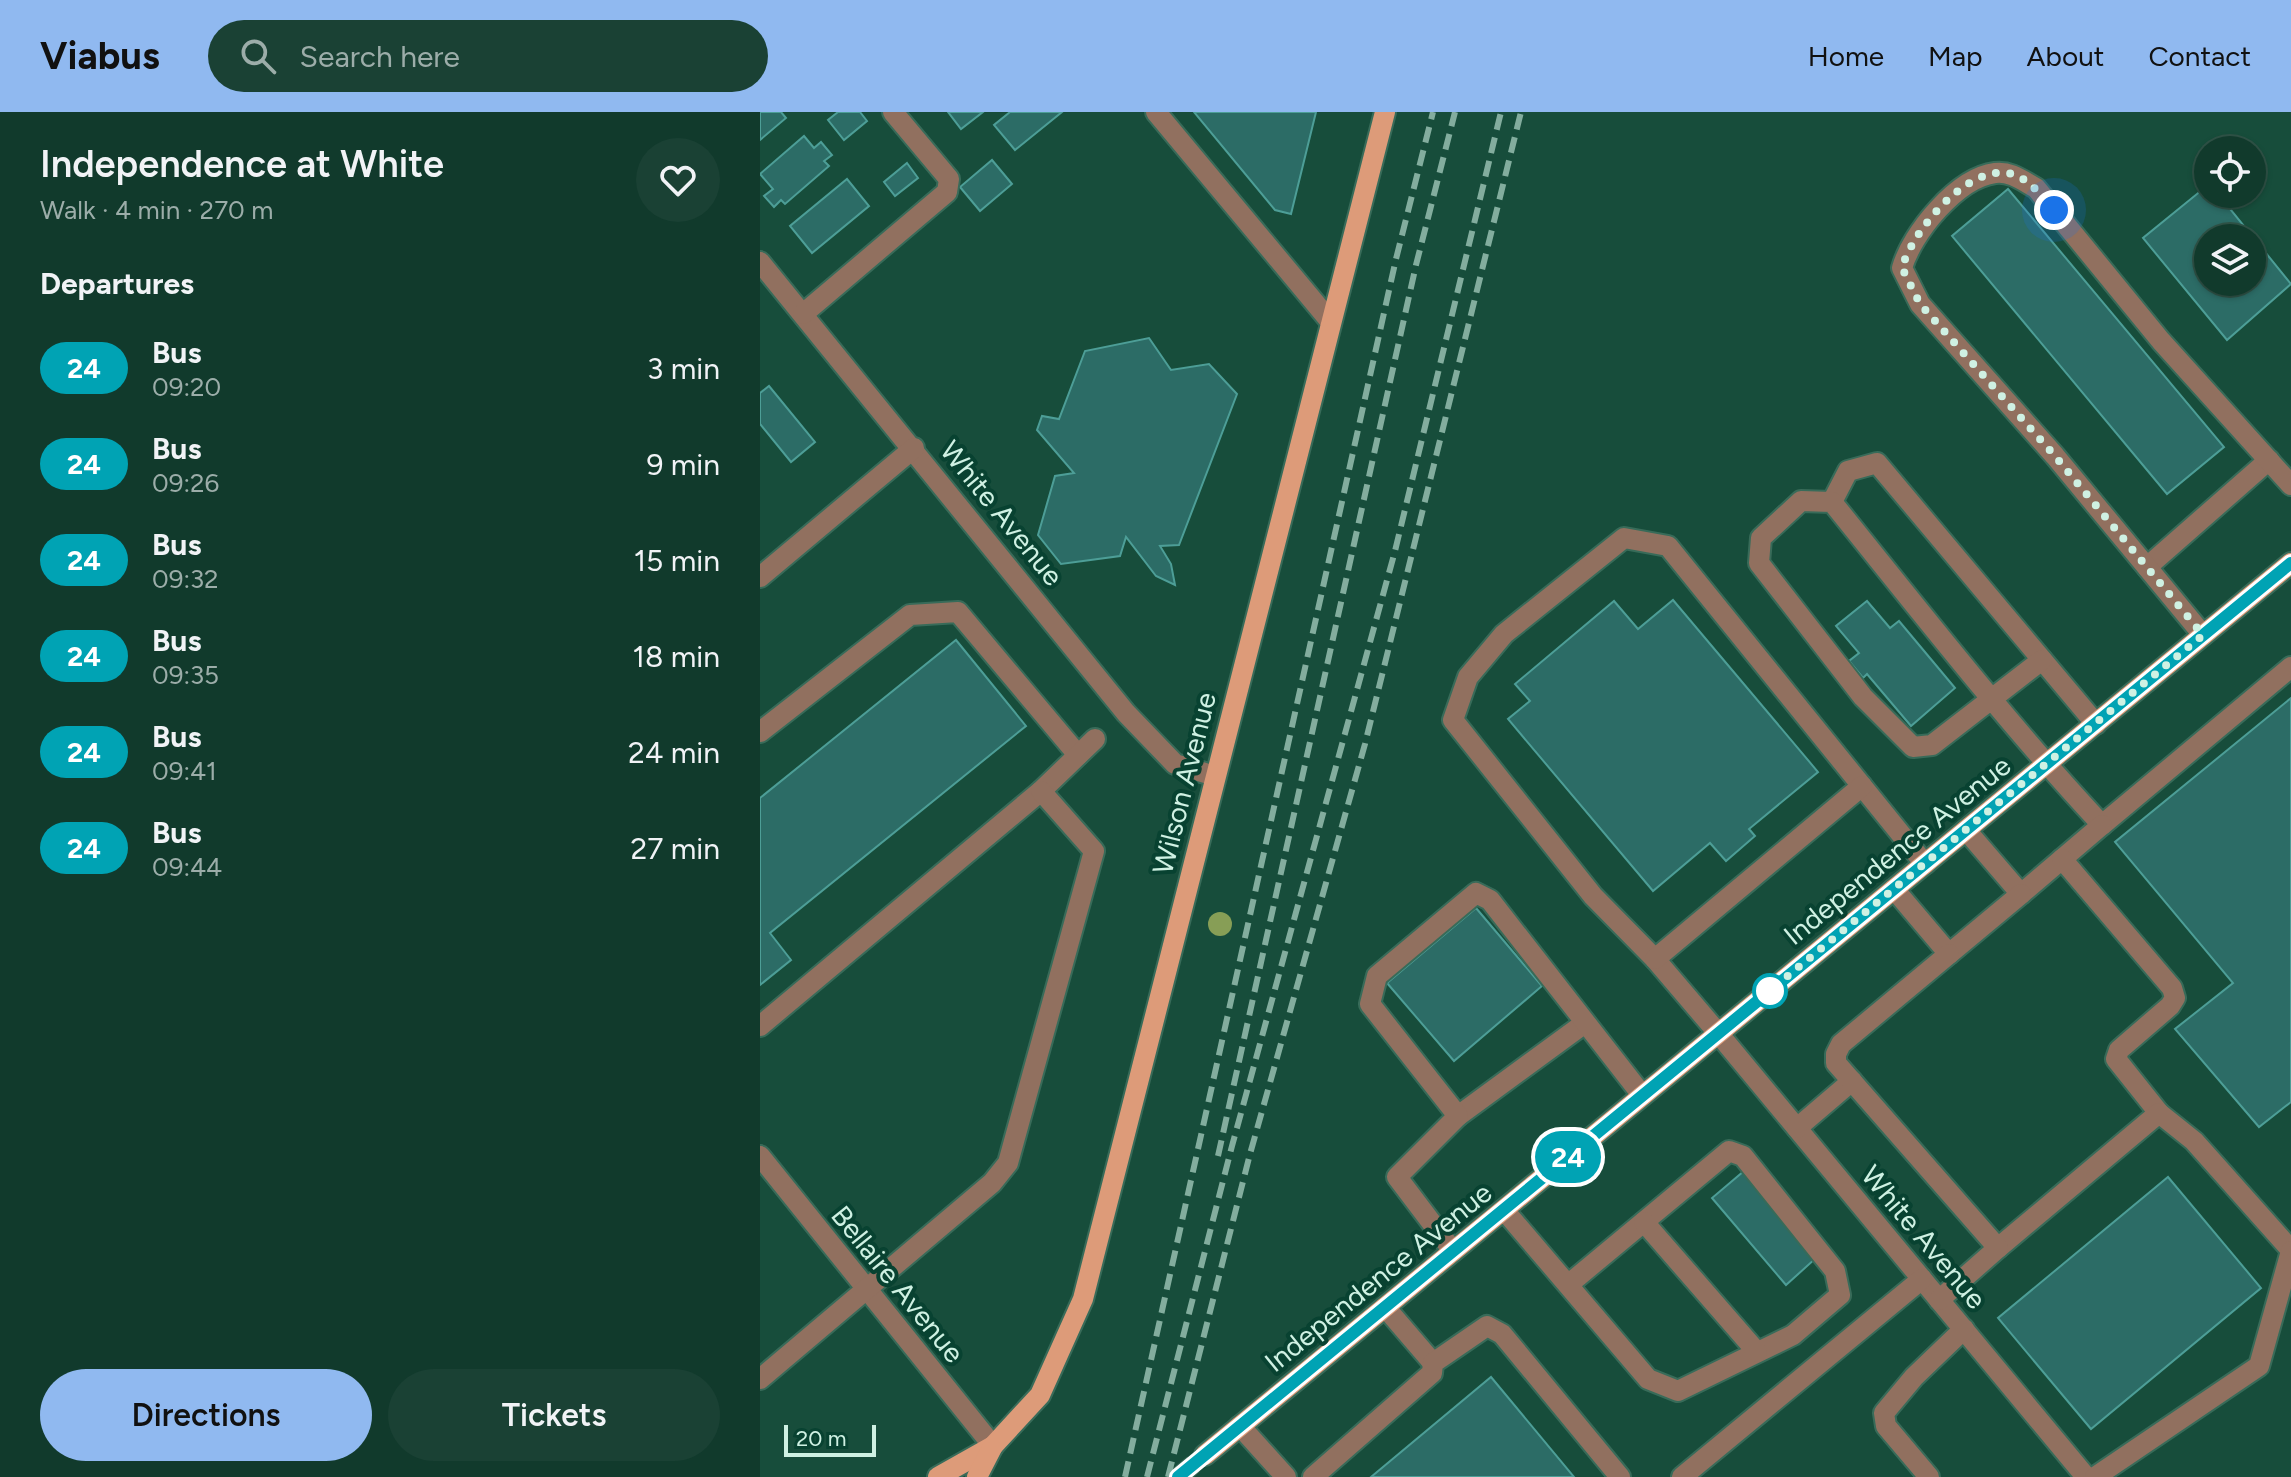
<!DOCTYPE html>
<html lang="en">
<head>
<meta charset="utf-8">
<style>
  body { margin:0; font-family:Figtree,sans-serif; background:#1a4134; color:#f1f3f6; height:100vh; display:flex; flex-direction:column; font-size:30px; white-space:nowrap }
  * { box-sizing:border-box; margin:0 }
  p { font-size:26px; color:#9cada9 }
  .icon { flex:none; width:44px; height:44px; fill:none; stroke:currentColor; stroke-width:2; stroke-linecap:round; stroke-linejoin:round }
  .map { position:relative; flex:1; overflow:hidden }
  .details { display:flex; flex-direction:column; background:#113a2c; width:760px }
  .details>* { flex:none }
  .badge { padding:0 16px; border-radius:26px; font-size:28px; line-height:52px }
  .buttons { position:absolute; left:1434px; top:24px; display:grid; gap:16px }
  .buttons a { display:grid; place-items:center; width:72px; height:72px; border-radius:50%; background:#113a2c; box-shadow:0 2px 6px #0004,0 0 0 2px #305448; font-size:40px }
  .scale { position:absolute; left:24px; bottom:20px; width:92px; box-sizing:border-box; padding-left:8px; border:4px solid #cff1e3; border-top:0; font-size:22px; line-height:28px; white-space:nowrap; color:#cff1e3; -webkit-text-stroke:6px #084231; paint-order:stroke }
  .you { position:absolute; width:40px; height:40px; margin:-20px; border:6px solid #fff; border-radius:50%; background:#1a73e8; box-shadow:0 0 0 12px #1a73e833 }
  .map>.badge { position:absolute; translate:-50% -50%; box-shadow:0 0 0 4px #fff }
  h2 { padding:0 40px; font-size:30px; line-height:72px }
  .round { display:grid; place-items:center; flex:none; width:84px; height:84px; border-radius:42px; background:#1a4134 }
  .overview { display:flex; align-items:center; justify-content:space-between; height:136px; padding:0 40px }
  h1 { font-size:38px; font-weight:600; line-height:60px }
  .button { display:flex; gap:16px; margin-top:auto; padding:16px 40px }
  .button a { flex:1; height:92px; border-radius:48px; background:#90b9f0; color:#111; font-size:32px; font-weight:600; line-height:92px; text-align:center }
  .button a+a { background:#1a4134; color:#f1f3f6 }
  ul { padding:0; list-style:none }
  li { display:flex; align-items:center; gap:24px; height:96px; padding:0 40px }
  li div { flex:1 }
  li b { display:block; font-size:30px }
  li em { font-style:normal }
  li .badge { min-width:88px; font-weight:700; text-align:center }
  header { display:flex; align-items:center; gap:48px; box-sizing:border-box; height:112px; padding:0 40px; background:#90b9f0; color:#111 }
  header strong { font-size:38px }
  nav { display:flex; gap:44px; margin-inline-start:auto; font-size:28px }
  .search { width:560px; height:72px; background:#1a4134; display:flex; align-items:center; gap:20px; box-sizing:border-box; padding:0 28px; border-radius:44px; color:#9cada9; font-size:30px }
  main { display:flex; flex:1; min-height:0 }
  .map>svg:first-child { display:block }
</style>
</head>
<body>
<header>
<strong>Viabus</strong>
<div class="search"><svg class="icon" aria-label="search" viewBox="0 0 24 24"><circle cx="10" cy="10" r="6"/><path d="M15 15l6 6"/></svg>Search here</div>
<nav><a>Home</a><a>Map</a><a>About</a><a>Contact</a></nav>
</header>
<main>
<section class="details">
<div class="overview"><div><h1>Independence at White</h1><p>Walk · 4 min · 270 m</p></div><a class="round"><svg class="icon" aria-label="heart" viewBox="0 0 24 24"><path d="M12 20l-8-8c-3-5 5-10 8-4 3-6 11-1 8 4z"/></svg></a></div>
<h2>Departures</h2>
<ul>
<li><span class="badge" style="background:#00a3b4;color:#fff">24</span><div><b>Bus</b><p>09:20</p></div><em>3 min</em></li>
<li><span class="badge" style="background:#00a3b4;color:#fff">24</span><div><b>Bus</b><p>09:26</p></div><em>9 min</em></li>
<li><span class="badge" style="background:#00a3b4;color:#fff">24</span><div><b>Bus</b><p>09:32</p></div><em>15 min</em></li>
<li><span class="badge" style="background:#00a3b4;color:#fff">24</span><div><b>Bus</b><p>09:35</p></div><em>18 min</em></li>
<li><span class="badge" style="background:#00a3b4;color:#fff">24</span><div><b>Bus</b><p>09:41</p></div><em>24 min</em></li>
<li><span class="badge" style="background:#00a3b4;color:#fff">24</span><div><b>Bus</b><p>09:44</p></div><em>27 min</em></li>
</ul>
<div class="button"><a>Directions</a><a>Tickets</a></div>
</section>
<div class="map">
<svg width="1531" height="1365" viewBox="0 0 1531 1365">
  <rect width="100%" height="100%" fill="#174d3b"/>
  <g fill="#2c6c66" stroke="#4d9e97" stroke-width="2" fill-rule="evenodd">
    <polygon points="0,0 21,0 26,6 0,28"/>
    <polygon points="78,0 100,0 107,9 84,28 68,8"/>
    <polygon points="188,0 223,0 201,17"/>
    <polygon points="250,0 302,0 255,38 234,13"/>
    <polygon points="434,0 556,0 531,102 515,98"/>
    <polygon points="44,24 54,36 61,30 72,43 64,49 69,54 25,92 21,88 14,95 4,84 13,77 0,62"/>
    <polygon points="232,48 252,72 220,99 200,75"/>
    <polygon points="147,51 158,66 135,84 124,70"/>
    <polygon points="87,67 109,94 52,141 30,114"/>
    <path d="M1448,73V82H1458L1531,172L1467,228L1383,126ZM1448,126H1492V170H1448Z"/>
    <polygon points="1248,77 1464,335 1407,382 1192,124"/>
    <polygon points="389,226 411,258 449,252 477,282 419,433 400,434 411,452 415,473 396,464 366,425 360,444 301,452 278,423 295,364 314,361 277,318 282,304 299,307 325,239"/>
    <polygon points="9,274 55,330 31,350 0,312 0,281"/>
    <polygon points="913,488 1058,660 989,717 995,724 966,749 950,731 893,779 748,607 770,589 755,572 854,489 878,517"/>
    <polygon points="1107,489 1130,516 1139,509 1195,576 1151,614 1107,562 1103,566 1089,549 1099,541 1076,514"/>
    <polygon points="196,528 266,614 10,821 31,848 0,873 0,686"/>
    <polygon points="1531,586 1531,990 1499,1015 1415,917 1473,871 1355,730"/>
    <polygon points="716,796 782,874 694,949 627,871"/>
    <polygon points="984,1059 1056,1146 1026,1173 952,1086"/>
    <polygon points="1408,1065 1501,1176 1331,1317 1238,1206"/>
    <polygon points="731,1265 814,1365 611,1365"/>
  </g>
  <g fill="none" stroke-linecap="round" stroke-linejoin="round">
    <polyline stroke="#336654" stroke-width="20" stroke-dasharray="20 10" stroke-linecap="butt" points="418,1365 445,1343"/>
    <defs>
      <g id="minor">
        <polyline points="396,0 570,209"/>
        <polyline points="0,150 366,601 415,652 455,664"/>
        <polyline points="43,202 187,80 189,67 133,0"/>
        <polyline points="1072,390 1088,359 1117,351 1336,612"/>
        <polyline points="1387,455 1509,348"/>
        <polyline points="0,465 154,336"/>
        <path d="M1443,523L1295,344L1160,192L1142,156C1152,121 1197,66 1235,61C1251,59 1263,69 1276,76L1401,229L1531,373"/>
        <path d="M1282,548L1172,633L1153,635L1103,585L999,451L1001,426L1041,389L1072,390C1160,499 1246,610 1342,713L1531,555"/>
        <polyline points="0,620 150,503 198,500 318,643"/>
        <polyline points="1206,718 1261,782 1342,713"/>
        <polyline points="1302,747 1412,876 1415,886 1410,894 1359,938 1356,947 1399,1001"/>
        <polyline points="1165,752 908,434 864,426 744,522 708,565 693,608 833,784 895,847 958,921 1326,1365"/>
        <polyline points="1134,777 1189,842 1261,782"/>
        <polyline points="895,847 1102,674"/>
        <polyline points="0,914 281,679 335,627"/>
        <polyline points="698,1004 825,911"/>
        <polyline points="1037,1016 1092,969"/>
        <polyline points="0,1044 233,1334"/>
        <polyline points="744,1098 888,1267 918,1279 1033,1223 1080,1183 1075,1159 983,1044 969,1039 809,1172"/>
        <polyline points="884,1110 997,1240"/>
        <polyline points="1238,1136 1399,1001 1434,1029 1531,1138"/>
        <polyline points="693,1139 637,1065 698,1004 610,892 617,864 716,781 730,788 882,983"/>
        <polyline points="1179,1188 1238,1136 1076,951 1076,942 1081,932 1189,842"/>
        <polyline points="625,1195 673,1251"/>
        <polyline points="0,1267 232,1071 248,1051 334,739 281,679"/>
        <polyline points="480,1314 526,1365"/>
        <polyline points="553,1365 672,1261 673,1251 727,1214 742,1222 860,1365"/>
        <polyline points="922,1365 1162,1167"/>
        <polyline points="1169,1365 1126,1314 1124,1301 1154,1265 1204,1217"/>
        <polyline points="1335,1365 1499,1254 1531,1139"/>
      </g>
      <g id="major">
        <polyline points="445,1343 1531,451"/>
        <polyline points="178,1365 233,1334"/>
        <polyline points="217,1365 233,1334 280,1283 323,1187 625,0"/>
      </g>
    </defs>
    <use href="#minor" stroke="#386b59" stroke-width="24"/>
    <use href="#major" stroke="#386b59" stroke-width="24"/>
    <use href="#minor" stroke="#91705f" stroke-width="20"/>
    <use href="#major" stroke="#dd9b79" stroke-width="20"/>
    <g stroke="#83ad9e" stroke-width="6" stroke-dasharray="16 8" stroke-linecap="butt">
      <polyline points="458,1044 656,153 695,0"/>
      <polyline points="365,1365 636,147 673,0"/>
      <polyline points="387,1365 472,1034 635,439 741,0"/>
      <polyline points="408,1365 490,1042 605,632 761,0"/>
    </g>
  </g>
  <circle fill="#879e56" cx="460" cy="812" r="12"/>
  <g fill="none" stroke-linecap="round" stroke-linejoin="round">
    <defs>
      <polyline id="line" points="418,1365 1531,451"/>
    </defs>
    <use href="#line" stroke="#fff" stroke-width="18"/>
    <use href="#line" stroke="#00a3b4" stroke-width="12"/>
    <path stroke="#cff1e3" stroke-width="8" stroke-dasharray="0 14.4" d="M1010,879L1002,885L1443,523L1295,344L1160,192L1142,156C1152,120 1208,50 1252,62C1270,67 1282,85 1294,98"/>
  </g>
  <circle fill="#fff" stroke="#00a3b4" stroke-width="4" cx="1010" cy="879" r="16"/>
  <g text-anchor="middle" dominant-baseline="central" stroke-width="8" stroke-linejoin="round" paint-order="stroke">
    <g font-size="28" fill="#cff1e3" stroke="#084231">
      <text transform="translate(242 401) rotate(51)">White Avenue</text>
      <text transform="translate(424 671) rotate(-76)">Wilson Avenue</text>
      <text transform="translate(1137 738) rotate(-39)">Independence Avenue</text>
      <text transform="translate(1164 1125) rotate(50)">White Avenue</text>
      <text transform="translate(618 1165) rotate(-39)">Independence Avenue</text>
      <text transform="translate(138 1172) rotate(51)">Bellaire Avenue</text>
    </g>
  </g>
</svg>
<div class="buttons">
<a><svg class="icon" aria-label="locate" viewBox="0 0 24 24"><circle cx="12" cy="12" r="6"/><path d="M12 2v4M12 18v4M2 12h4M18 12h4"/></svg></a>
<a><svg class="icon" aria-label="layers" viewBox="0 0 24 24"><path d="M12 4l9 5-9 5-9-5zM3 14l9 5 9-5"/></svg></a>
</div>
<div class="scale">20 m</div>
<div class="you" style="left:1294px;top:98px"></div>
<b class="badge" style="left:808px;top:1045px;background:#00a3b4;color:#fff">24</b>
</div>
</main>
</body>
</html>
